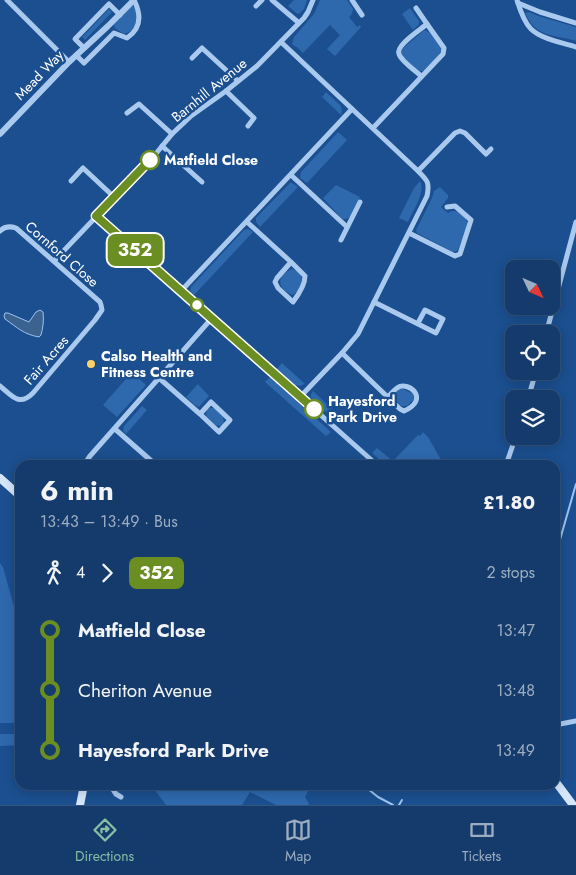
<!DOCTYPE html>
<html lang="en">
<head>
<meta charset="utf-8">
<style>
  body { margin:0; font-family:Jost,sans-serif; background:#214673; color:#f1f3f6; height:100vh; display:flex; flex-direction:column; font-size:19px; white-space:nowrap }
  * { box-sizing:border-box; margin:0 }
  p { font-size:16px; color:#9dadc1 }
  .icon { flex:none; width:28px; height:28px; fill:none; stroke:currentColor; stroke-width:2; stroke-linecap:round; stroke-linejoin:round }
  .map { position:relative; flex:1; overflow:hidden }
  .drawer { position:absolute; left:15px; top:460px; width:545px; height:330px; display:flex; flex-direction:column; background:#143b6b; border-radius:15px; box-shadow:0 2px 12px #0003,0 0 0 1px #33557e }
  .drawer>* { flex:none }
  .badge { padding:0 10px; border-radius:8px; font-size:18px; line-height:32px }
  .needle { width:32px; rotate:134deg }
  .fabs { position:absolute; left:505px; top:260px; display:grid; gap:10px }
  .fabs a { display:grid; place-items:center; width:55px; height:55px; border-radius:10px; background:#143b6b; box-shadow:0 2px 12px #0003,0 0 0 1px #33557e; font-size:25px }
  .map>.badge { position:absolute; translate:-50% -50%; box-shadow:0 0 0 2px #fff }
  .legs { display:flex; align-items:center; gap:8px; height:55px; padding:0 25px; font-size:16px }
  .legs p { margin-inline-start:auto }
  .summary { display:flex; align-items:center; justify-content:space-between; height:85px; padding:0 25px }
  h1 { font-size:28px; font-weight:700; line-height:38px }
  ul { padding:0 25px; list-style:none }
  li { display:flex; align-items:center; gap:18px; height:60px; font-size:19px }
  li i { display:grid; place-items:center; width:8px; height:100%; margin:0 6px; background:currentColor }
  li i::after { content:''; width:12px; height:12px; margin:-6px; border:4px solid; border-radius:50%; background:#143b6b }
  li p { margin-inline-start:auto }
  li:first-child i { background:linear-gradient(#0000 50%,currentColor 0) }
  li:last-child i { background:linear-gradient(currentColor 50%,#0000 0) }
  .tabs { display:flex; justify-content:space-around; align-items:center; height:70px; border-top:1px solid #33557e; background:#143b6b; font-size:14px; color:#9dadc1 }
  .tabs a { display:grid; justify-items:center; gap:2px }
  .tabs .active { color:#8abfa5 }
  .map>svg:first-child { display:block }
</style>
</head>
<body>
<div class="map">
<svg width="576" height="805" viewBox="0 0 576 805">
  <rect width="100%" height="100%" fill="#1b4f8f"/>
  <g fill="#2e69ad">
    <polygon points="294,0 307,0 304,9 299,14 296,13 288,6"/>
    <polygon points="320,0 347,0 353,9 352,14 349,17 357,27 360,25 361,27 335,56 327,49 340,35 330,25 303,53 297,47 294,46 292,44 294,37 314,14"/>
    <path d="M132,5L136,9C137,20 136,31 124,34L116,29L113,24Z"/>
    <polygon points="410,8 419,21 419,24 413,30 402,14"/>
    <polygon points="109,9 112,12 85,40 82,37"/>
    <path d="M529,12L538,16L576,27V41C553,34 536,38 525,13Z"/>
    <path d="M425,30L430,33L442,49C440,54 427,70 422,71C421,71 419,71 418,70L402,56L401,54V50L423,31Z"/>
    <polygon points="326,92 341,106 342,112 341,115 322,97"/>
    <polygon points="338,132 347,140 307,183 300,178 301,172"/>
    <path d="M420,181C426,192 413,211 408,222L399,218L414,188Z"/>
    <polygon points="290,183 292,183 298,187 260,227 256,222 256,218"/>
    <polygon points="336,185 360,197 350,217 346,219 342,219 323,198"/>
    <path d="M440,187L448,195V198L441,207L448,213L452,211C459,210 467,218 468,225L458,250L455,252L451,251L417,233L416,230L432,198L434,191Z"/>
    <polygon points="248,229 253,232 194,295 190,291 191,287 244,230"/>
    <path d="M291,269C300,271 304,275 300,285C298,290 297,293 292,295C277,287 276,278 291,269Z"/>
    <polygon points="282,363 305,384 299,386 295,385 277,369"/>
    <polygon points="132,372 146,385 117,417 103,405"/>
    <polygon points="270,377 331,432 326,436 265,382"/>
    <polygon points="198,384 209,396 199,407 195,405 186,397"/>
    <polygon points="399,389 403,389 413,394 414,399 407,406 401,406 394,398 395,394"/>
    <path d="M313,391L343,419L339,424L313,400C310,397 310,395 313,391Z"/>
    <polygon points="142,406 147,410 126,434 123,431 124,426"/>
    <polygon points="210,408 214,408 223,417 224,423 221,426 216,425 206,416 207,410"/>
    <polygon points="423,432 428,437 444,465 437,465 425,461 388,464 380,460 372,453 377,448 393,461 418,435 420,436"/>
    <polygon points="0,563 3,567 20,628 20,723 0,723"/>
    <polygon points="0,734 20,734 20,745 0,746"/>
    <polygon points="156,785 311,785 305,797 309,804 308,805 276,805 250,792 242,805 166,805 154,789"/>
  </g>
  <path fill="#3c6290" stroke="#9cc4f0" d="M40,310L43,312C44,320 43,328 41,335L39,337C23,334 18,328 5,319L4,316L5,313H8L29,322L36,312Z"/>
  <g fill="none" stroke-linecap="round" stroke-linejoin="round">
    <g stroke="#9cc4f0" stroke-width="2">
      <polyline points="555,557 576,484"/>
      <polyline points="363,785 378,797 393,805"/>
      <polyline points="399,805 402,800"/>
    </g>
    <g stroke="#a9c9ee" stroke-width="5">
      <polyline points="7,0 69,62"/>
      <polyline points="272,0 299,23"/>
      <polyline points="352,0 362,15"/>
      <path d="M517,0C520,10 524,22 531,29C541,39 563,43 576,47"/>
      <polyline points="518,3 540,12 576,23"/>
      <polyline points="256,6 262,0"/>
      <polyline points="416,8 427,24"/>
      <path d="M281,42L418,171C427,180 430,182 427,196L358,334L342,353L300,397"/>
      <polyline points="84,48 75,39 109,4 120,15"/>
      <path d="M76,55L84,63L114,33L127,38C142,28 141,14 134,0"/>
      <polyline points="192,58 202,48 238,81"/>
      <polyline points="226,91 254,118 248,126"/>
      <polyline points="127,113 139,104 172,134"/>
      <path d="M373,128L443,54L444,48L427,24C420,30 395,46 399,54C401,61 416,71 421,76"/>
      <polyline points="162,146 202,182"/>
      <polyline points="418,171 455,133 460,131 465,133 486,154 491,149"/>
      <polyline points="291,175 347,227"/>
      <polyline points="71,181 83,168 114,197"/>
      <polyline points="97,216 377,465"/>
      <path d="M247,222L291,262L277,278L275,282L278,288L293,302C299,294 305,285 305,276L291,262"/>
      <path d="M0,231C4,227 10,226 16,228L100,302L101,305L102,310L95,320L33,393C19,407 12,396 0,386"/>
      <polyline points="409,233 455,256 460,254 471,220 455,206 447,207"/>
      <polyline points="341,240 360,202"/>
      <polyline points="54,261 154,156 172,134 191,116 226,91 257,66 304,18 308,12 313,0"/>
      <polyline points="181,291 352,109"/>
      <polyline points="374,302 436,333 443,319 425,310 418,323"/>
      <polyline points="546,334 576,222"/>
      <path d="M342,353L400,409L404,411C431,399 408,380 397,388C394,390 391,394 388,397"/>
      <polyline points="159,378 200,414 211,402 230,420 219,432 200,414"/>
      <polyline points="528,399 536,371"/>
      <polyline points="115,429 156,465"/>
      <polyline points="84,465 90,456 212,318"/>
      <polyline points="506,465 516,436"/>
      <polyline points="555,725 576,721"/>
      <polyline points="110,785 116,794 121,797"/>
    </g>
    <polyline stroke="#a9c9ee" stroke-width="6" points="0,134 69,62 108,26 134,0"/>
    <g stroke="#d6e6fa" stroke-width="8">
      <polyline points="0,478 20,496"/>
      <polyline points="555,781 573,805"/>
      <polyline points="80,805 84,785"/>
    </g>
  </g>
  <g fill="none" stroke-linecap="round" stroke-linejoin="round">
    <defs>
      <polyline id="line-1" points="150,160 96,216 314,409"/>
    </defs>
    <use href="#line-1" stroke="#fff" stroke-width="11"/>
    <use href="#line-1" stroke="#6b8e23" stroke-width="8"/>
  </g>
  <g fill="#fff" stroke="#6b8e23" stroke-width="2.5">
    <circle cx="150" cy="160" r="9"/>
    <circle cx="197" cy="305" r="6"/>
    <circle cx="314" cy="409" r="9"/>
  </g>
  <circle fill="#ffd166" stroke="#1b4f8f" stroke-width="2" cx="91" cy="364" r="5"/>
  <g text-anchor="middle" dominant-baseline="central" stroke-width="5" stroke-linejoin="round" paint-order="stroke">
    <g font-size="14" fill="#fff" stroke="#1b4f8f">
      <text transform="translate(39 75) rotate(-46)">Mead Way</text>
      <text transform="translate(209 90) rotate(-39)">Barnhill Avenue</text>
      <text transform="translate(62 254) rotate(41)">Cornford Close</text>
      <text transform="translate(46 360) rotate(-49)">Fair Acres</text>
    </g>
    <g font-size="14" font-weight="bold" fill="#fff" stroke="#1b4f8f" text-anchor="start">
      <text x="164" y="160">Matfield Close</text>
      <text x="328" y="401">Hayesford<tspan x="328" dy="16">Park Drive</tspan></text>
    </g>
    <g font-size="14" font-weight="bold" fill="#fff" stroke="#1b4f8f" text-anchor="start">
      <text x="101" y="356">Calso Health and<tspan x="101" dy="16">Fitness Centre</tspan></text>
    </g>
  </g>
</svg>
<div class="fabs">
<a><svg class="needle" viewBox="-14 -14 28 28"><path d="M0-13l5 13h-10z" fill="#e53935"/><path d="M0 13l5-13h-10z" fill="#9dadc1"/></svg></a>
<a><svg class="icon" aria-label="locate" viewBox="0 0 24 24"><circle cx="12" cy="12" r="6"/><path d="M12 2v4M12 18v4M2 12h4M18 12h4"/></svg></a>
<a><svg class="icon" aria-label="layers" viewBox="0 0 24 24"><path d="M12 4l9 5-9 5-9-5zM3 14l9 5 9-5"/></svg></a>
</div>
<b class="badge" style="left:135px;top:250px;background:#6b8e23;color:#fff">352</b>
<section class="drawer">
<div class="summary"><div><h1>6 min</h1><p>13:43 – 13:49 · Bus</p></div><b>£1.80</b></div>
<div class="legs"><svg class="icon" aria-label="walk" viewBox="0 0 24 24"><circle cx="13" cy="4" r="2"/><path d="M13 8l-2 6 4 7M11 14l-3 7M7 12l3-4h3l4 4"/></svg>4<svg class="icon" aria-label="forward" viewBox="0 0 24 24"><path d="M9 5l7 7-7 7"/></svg><b class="badge" style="background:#6b8e23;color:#fff">352</b><p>2 stops</p></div>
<ul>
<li><i style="color:#6b8e23"></i><b>Matfield Close</b><p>13:47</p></li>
<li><i style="color:#6b8e23"></i><span>Cheriton Avenue</span><p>13:48</p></li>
<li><i style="color:#6b8e23"></i><b>Hayesford Park Drive</b><p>13:49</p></li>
</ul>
</section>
</div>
<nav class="tabs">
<a class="active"><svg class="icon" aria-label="directions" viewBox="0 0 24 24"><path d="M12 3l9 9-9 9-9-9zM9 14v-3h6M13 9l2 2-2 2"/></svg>Directions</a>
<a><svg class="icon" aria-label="map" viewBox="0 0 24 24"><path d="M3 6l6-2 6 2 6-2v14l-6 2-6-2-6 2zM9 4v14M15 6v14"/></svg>Map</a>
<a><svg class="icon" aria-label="tickets" viewBox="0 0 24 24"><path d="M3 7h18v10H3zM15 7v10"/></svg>Tickets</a>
</nav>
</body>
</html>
